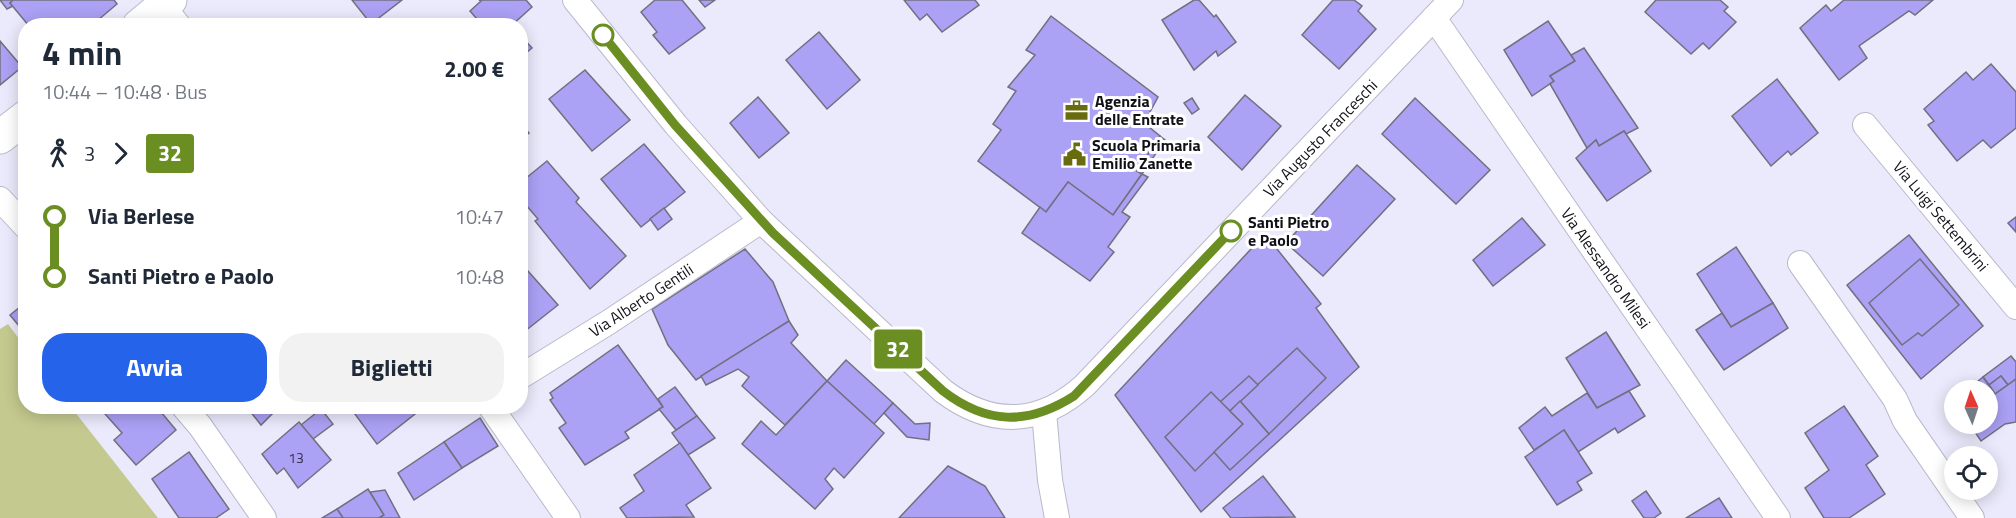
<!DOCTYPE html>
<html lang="it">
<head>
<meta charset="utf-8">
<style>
  body { margin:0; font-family:"Titillium Web",sans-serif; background:#f2f2f3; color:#1f2937; height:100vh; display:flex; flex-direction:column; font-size:22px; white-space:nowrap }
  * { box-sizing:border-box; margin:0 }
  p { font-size:20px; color:#747a83 }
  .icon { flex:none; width:33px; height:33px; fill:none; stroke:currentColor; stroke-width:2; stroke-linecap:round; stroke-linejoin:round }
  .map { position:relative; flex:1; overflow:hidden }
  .panel { position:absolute; left:18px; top:18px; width:510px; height:396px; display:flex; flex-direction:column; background:#fff; border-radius:24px; box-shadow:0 3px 15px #0003 }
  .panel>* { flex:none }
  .badge { padding:0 12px; border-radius:4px; font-size:21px; line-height:39px }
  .needle { width:39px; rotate:357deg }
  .buttons { position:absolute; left:1944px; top:380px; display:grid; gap:12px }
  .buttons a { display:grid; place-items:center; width:54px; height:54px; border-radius:50%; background:#fff; box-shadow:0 3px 15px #0003; font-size:30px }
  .map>.badge { position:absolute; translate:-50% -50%; box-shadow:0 0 0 3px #fff }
  .legs { display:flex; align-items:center; gap:9px; height:66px; padding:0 24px; font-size:20px }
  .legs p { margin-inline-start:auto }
  .headline { display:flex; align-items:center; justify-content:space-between; height:102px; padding:0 24px }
  h1 { font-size:33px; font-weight:700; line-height:45px }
  .primary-button { display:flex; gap:12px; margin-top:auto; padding:12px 24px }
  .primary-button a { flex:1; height:69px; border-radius:24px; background:#2563eb; color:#fff; font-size:24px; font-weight:700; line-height:69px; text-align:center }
  .primary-button a+a { background:#f2f2f3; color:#1f2937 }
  ul { padding:0 24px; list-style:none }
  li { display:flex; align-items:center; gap:21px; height:60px; font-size:22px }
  li i { display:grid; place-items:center; width:9px; height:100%; margin:0 8px; background:currentColor }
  li i::after { content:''; width:15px; height:15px; margin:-8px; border:4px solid; border-radius:50%; background:#fff }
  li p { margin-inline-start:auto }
  li:first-child i { background:linear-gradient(#0000 50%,currentColor 0) }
  li:last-child i { background:linear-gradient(currentColor 50%,#0000 0) }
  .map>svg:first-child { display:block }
</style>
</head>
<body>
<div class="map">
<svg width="2016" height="518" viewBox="0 0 2016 518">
  <rect width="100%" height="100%" fill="#eaeafc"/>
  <polygon fill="#c4c98f" points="8,324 25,347 26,406 71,407 158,518 0,518 0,329"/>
  <g fill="#aba1f5" stroke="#717080" stroke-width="1.5">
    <polygon points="0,0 13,0 10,3 13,6 7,9"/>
    <polygon points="13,0 114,0 117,4 91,26 29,26 10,3"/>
    <polygon points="352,0 402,0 371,24"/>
    <polygon points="479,0 526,0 532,7 511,26 483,26 470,11 481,1"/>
    <polygon points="655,0 682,0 705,28 669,54 653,35 657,32 641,12"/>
    <polygon points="699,0 715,0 705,7"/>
    <polygon points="904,0 975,0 979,5 942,32 927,14 920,20"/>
    <polygon points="1194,0 1199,0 1214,17 1216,15 1236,42 1218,56 1216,51 1194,70 1162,20"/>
    <polygon points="1333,0 1354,0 1362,6 1358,11 1376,29 1339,69 1302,35"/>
    <polygon points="1656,0 1720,0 1728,7 1724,11 1736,22 1709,49 1703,43 1691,54 1645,12"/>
    <polygon points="1844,0 1933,0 1915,15 1909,11 1859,46 1867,58 1839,80 1800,28 1826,5 1831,11"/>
    <polygon points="1051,16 1158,97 1144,123 1160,136 1137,171 1142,174 1113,215 1068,182 1046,212 978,161 1001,130 993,124 1016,91 1008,87 1035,55 1026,50"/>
    <polygon points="1548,21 1575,61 1550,76 1554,81 1532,96 1504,50"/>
    <polygon points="819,32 860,80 827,109 786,60"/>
    <polygon points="520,35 532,48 520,58"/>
    <polygon points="0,41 22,67 0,85"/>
    <polygon points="1584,48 1638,128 1626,134 1624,131 1599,146 1596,140 1587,148 1550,84 1554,81 1550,76 1575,61 1571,55"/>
    <polygon points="1991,64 2016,92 2016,128 1991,148 1983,140 1957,161 1928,125 1934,121 1924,109 1966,72 1973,80"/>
    <polygon points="585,70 630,120 592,151 549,99"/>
    <polygon points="1777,79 1818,133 1791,155 1788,151 1771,166 1732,116"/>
    <polygon points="1245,95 1281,126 1242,170 1208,137"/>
    <polygon points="758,97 789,133 759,158 730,123"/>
    <polygon points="1192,98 1199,109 1192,114 1184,103"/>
    <polygon points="1415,98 1490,170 1456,204 1382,134"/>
    <polygon points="520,122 529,133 520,139"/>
    <polygon points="1624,131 1651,171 1607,201 1576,158 1596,140 1599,146"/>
    <polygon points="1160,136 1165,140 1142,174 1137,171"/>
    <polygon points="644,144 685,192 641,227 601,179"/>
    <polygon points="547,161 579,198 576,202 626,256 590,289 535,221 538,219 520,198 520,183"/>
    <polygon points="1357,165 1395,199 1323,276 1286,243"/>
    <polygon points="1142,174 1148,177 1122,212 1130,217 1108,247 1114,252 1090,281 1022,233 1040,207 1046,212 1068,182 1113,215"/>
    <polygon points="664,208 672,219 658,230 650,219"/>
    <polygon points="2016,217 2016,232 2008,223"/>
    <polygon points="1522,218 1545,245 1493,286 1473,260"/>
    <polygon points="1265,234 1321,304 1316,308 1359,367 1201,512 1115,395"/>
    <polygon points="1909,235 1983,326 1921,379 1847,285"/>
    <polygon points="1736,247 1773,303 1731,327 1697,274"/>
    <polygon points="745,249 773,282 789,321 696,380 668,345 652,309"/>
    <polygon points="1920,259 1959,305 1922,336 1918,333 1902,345 1869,303"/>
    <polygon points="520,262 558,305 520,335"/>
    <polygon points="1773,303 1788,328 1724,370 1696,330 1722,313 1731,327"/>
    <polygon points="20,307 26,313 24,332 10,315"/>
    <polygon points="789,321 798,335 791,343 827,381 785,425 742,386 749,377 738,369 706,385 701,376"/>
    <polygon points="1606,332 1640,385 1597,408 1566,358"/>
    <polygon points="618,345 663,407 625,432 629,438 585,465 559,428 566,423 550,400 553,398 550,393"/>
    <polygon points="1297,348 1326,378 1269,434 1240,401"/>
    <polygon points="2011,356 2016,362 2016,379 2008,385 2001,376 1989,385 1983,377"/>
    <polygon points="846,360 893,403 874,424 827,381"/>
    <polygon points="1249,376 1258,385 1230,411 1220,402"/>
    <polygon points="2001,376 2008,385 1995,394 1989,385"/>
    <polygon points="1983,377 1995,394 2016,379 2016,422 2005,424 1981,441 1969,423 1988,423 1988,390 1967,390"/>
    <polygon points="827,381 884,433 844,478 834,468 825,479 833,489 815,509 742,444 761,421 776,435"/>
    <polygon points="675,387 697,416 676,430 659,409 663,407 658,399"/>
    <polygon points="1629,391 1645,416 1618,433 1615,428 1578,452 1564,430 1534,450 1519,428 1545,407 1552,416 1587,393 1597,408"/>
    <polygon points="1211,392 1243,424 1195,471 1165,437"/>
    <polygon points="1240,401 1269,434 1230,470 1214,452 1243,424 1230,411"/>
    <polygon points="893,403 915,424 930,423 929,440 907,437 884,413"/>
    <polygon points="98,406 156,406 176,430 136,465 114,440 122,433"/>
    <polygon points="246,406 280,406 261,425"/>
    <polygon points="349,406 417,406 420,410 377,444"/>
    <polygon points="1844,406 1878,456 1866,465 1885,494 1849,518 1824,518 1805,488 1829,470 1805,433"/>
    <polygon points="321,409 333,424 313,439 301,425"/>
    <polygon points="697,416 715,438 688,455 672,433"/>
    <polygon points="480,418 498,446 462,468 444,442"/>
    <polygon points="299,422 331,460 298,488 284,468 277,474 262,454"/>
    <polygon points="1564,430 1592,473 1577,482 1582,490 1557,505 1525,457"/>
    <polygon points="444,442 462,468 414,500 398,473"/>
    <polygon points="680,443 711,488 686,505 694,517 627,518 620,508 644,491 634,475"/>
    <polygon points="189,452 229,509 216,518 179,518 152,479"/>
    <polygon points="948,466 985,486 1005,518 899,518"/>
    <polygon points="1263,476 1295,517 1231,518 1223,508"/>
    <polygon points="368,489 384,515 379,518 343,518 337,509"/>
    <polygon points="385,490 400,518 379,518 384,515 370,492"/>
    <polygon points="1646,491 1661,513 1654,518 1644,518 1632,501"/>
    <polygon points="1719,498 1732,518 1686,518"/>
    <polygon points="337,509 343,518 322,518"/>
  </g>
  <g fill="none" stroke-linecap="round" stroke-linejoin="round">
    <defs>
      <g id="street">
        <path d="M575,0L676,125L761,221L943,391C991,427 1040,426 1085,385L1451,0"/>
        <polyline points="163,6 179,26"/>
        <polyline points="1434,18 1778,518"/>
        <polyline points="1865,125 2016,307"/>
        <polyline points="0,199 26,227"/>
        <polyline points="1800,263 1895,399 1905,421 1972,518"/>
        <polyline points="520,377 609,322 761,221"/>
        <polyline points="183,406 200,426 264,518"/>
        <polyline points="490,406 568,518"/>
        <polyline points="1044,412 1050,480 1057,518"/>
      </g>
      <g id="secondary">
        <polyline points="139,26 170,0"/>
        <polyline points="0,137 26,117"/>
      </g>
    </defs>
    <use href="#street" stroke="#bab9cb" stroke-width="26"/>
    <use href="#secondary" stroke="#bab9cb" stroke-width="35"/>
    <use href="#street" stroke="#fff" stroke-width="24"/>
    <use href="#secondary" stroke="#fff" stroke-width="33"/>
  </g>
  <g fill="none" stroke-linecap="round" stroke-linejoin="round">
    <defs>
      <path id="line-1" d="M603,35L675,125L773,233L943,391C986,424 1027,426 1074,396L1231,231"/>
    </defs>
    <use href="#line-1" stroke="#fff" stroke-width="14"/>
    <use href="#line-1" stroke="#6b8e23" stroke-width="9"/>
  </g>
  <defs>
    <symbol id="office-bare" viewBox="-9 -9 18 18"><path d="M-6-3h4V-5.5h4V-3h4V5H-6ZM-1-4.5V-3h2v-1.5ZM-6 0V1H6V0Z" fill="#686c0e" stroke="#fff" stroke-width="2.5" paint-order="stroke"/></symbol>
    <symbol id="civic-bare" viewBox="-9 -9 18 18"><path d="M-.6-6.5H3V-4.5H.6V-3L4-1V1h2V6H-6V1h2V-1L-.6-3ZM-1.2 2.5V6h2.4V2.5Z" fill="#686c0e" stroke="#fff" stroke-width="2.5" paint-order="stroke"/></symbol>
  </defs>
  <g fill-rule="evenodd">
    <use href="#office-bare" x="1060" y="94" width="33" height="33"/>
    <use href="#civic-bare" x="1058" y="138" width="33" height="33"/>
  </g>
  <g fill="#fff" stroke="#6b8e23" stroke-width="3">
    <circle cx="603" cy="35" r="10"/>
    <circle cx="1231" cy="231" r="10"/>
  </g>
  <g text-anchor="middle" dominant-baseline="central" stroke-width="6" stroke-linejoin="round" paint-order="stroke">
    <g font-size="14" fill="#37344e">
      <text x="296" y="457">13</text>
    </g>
    <g font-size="16" font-weight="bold" fill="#101016" stroke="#fff" text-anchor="start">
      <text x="1095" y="101">Agenzia<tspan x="1095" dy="18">delle Entrate</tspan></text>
      <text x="1092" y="145">Scuola Primaria<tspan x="1092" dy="18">Emilio Zanette</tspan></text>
    </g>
    <g font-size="16" fill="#101016" stroke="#fff">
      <text transform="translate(1320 138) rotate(-46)">Via Augusto Franceschi</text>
      <text transform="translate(1941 216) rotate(50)">Via Luigi Settembrini</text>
      <text transform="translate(1606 268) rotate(55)">Via Alessandro Milesi</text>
      <text transform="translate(641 300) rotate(-33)">Via Alberto Gentili</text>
    </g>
    <g font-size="16" font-weight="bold" fill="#101016" stroke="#fff" text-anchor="start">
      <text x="1248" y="222">Santi Pietro<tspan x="1248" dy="18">e Paolo</tspan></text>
    </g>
  </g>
</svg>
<div class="buttons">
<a><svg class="needle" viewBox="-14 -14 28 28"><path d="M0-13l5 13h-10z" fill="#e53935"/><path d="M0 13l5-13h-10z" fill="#747a83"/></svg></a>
<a><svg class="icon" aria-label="locate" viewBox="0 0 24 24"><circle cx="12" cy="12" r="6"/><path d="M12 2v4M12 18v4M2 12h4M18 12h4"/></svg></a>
</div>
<b class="badge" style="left:898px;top:349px;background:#6b8e23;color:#fff">32</b>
<section class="panel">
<div class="headline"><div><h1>4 min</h1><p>10:44 – 10:48 · Bus</p></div><b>2.00 €</b></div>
<div class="legs"><svg class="icon" aria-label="walk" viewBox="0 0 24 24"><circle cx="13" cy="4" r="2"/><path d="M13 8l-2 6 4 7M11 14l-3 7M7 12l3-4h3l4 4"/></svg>3<svg class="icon" aria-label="forward" viewBox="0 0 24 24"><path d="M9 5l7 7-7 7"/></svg><b class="badge" style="background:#6b8e23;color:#fff">32</b></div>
<ul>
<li><i style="color:#6b8e23"></i><b>Via Berlese</b><p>10:47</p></li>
<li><i style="color:#6b8e23"></i><b>Santi Pietro e Paolo</b><p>10:48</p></li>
</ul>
<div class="primary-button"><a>Avvia</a><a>Biglietti</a></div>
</section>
</div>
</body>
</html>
